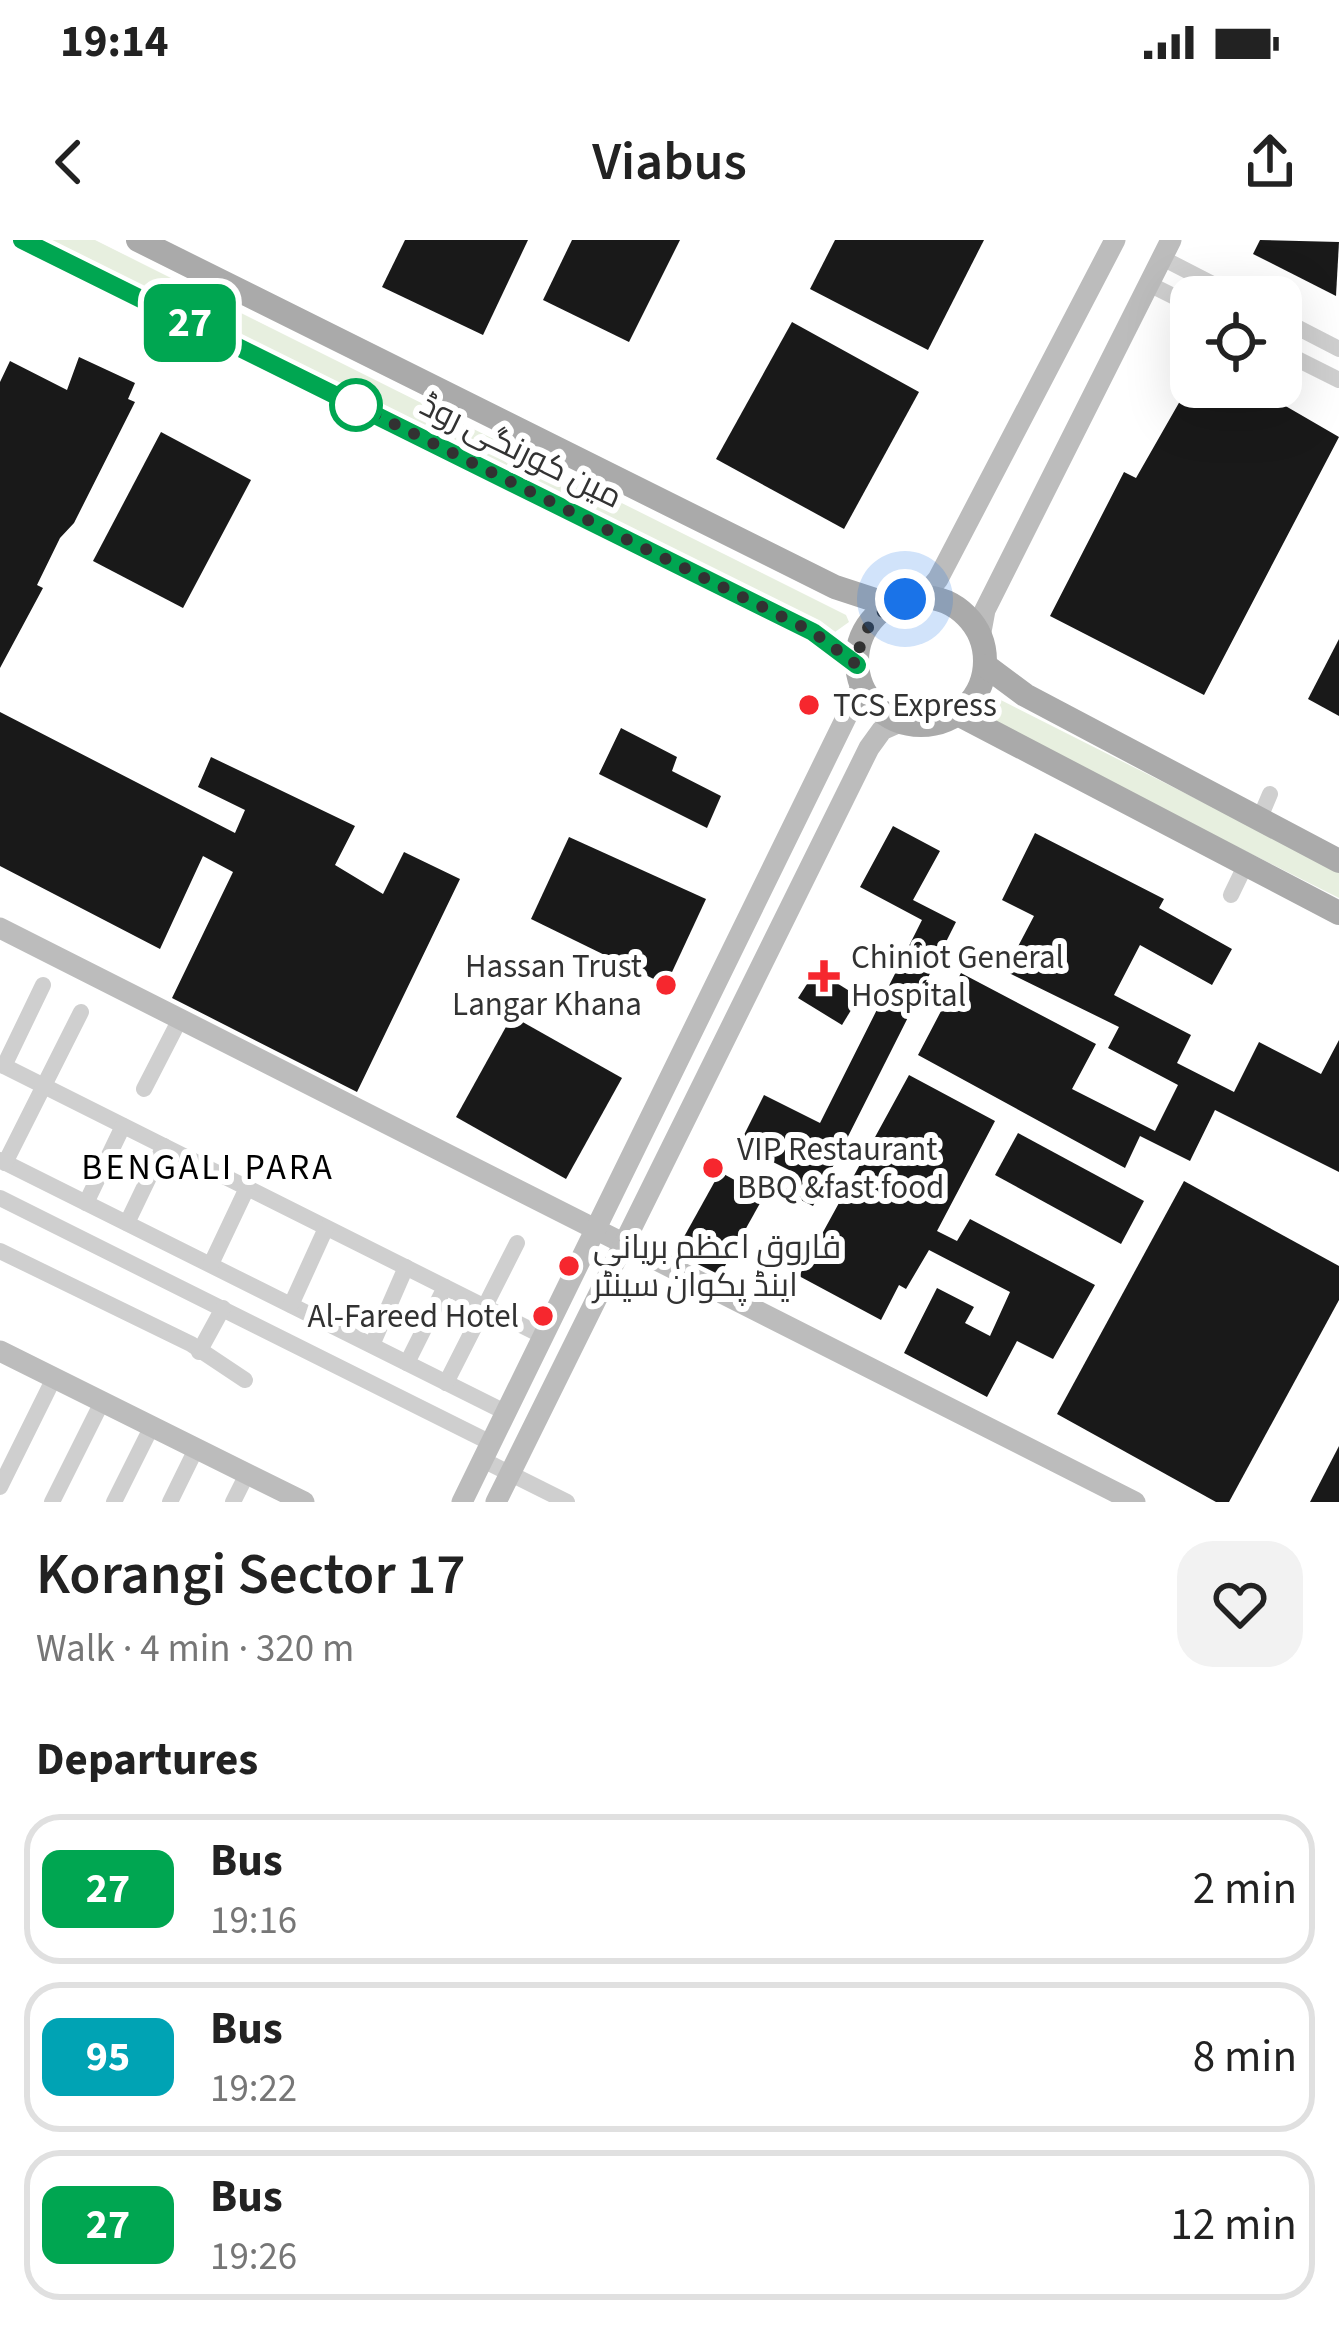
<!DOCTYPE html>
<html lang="en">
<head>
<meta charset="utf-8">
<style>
  body { margin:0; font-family:"Source Sans 3",Cairo,sans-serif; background:#f2f2f2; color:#222; height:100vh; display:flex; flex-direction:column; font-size:45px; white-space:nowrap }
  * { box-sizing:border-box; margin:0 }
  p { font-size:39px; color:#767676 }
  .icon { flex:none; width:66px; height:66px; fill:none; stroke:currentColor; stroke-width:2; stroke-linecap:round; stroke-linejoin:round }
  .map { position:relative; height:1262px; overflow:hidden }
  .panel { display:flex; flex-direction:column; background:#fff; flex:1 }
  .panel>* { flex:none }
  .badge { padding:0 24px; border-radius:18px; font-size:42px; line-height:78px }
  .tools { position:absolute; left:1170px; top:36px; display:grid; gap:24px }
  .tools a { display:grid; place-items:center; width:132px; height:132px; border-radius:24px; background:#fff; box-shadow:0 12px 48px #0002; font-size:60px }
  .you { position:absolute; width:60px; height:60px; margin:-30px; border:9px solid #fff; border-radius:50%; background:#1a73e8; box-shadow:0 0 0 18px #1a73e833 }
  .map>.badge { position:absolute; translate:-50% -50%; box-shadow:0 0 0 6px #fff }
  h2 { padding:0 36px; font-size:45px; line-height:108px }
  .round { display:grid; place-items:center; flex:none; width:126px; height:126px; border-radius:36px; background:#f2f2f2 }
  .summary { display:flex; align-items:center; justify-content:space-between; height:204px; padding:0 36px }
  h1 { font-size:57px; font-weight:600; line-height:90px }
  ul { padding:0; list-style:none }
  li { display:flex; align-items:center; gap:36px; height:150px; margin:0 24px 18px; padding:0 12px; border:6px solid #e0e0e0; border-radius:36px }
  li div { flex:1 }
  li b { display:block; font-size:45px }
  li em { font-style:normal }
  li .badge { min-width:132px; font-weight:700; text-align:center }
  .status { display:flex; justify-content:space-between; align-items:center; height:84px; padding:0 60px; background:#fff; direction:ltr }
  .status svg { height:33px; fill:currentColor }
  header { display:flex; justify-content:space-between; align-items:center; height:156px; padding:0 36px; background:#fff; font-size:54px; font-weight:600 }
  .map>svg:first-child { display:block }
</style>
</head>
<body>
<div class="status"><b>19:14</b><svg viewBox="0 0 49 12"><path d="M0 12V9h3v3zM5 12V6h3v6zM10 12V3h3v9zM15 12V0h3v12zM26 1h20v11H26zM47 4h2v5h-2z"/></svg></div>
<header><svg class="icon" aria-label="back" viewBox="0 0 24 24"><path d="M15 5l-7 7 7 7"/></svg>Viabus<svg class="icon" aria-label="share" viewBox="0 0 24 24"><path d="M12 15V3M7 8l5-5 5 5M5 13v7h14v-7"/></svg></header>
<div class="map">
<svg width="1339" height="1262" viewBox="0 0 1339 1262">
  <rect width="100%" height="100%" fill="#fff"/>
  <g fill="#e7efdf">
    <polygon points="48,0 95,0 846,375 849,382 835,392"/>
    <polygon points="989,454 1339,631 1339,658 977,476 983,456"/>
  </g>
  <g fill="#191919">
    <polygon points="405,0 528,0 483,95 382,47"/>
    <polygon points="572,0 680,0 629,102 543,60"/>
    <polygon points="835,0 984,0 928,110 810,49"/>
    <polygon points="1260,0 1339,2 1336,56 1253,14"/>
    <polygon points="792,82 919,152 844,289 716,219"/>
    <polygon points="79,117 135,143 128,159 135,162 74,283 60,298 37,345 43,348 0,428 0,142 10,121 67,150"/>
    <polygon points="1188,147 1253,147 1339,197 1204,455 1050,376 1124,232 1136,238"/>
    <polygon points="161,192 251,240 183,368 93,321"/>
    <polygon points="1339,399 1339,476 1308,459"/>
    <polygon points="0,472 235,593 245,570 198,547 211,517 355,586 335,625 383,654 404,612 460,639 357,852 172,758 233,632 203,616 160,709 0,626"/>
    <polygon points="621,488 677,517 672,531 721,556 707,588 599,534"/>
    <polygon points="893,586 940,611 913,660 956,682 813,966 785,952 795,933 739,905 764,855 820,883 922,680 860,647"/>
    <polygon points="1035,593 1164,659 1159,668 1232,709 1212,745 1140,705 1114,755 1191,795 1177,823 1234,852 1259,802 1321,834 1339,800 1339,932 1215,870 1190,921 1140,896 1125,928 918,815 961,733 1096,804 1072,849 1155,891 1178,845 1108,808 1119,787 1005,731 1034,676 1002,660"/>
    <polygon points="569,597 706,659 666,745 531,679"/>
    <polygon points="816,730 859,757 842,785 798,758"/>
    <polygon points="512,776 622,838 566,939 456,877"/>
    <polygon points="909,835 995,881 937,991 957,1001 970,979 1095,1045 1053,1119 1017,1101 987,1157 904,1113 937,1048 974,1067 965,1083 990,1096 1010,1052 929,1010 906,1049 899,1045 881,1080 799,1036"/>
    <polygon points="1018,893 1144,961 1121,1004 995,935"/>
    <polygon points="720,932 764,956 720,1035 675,1013"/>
    <polygon points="1184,941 1339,1026 1339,1060 1229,1262 1216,1262 1057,1174"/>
    <polygon points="1339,1206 1339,1262 1310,1262"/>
  </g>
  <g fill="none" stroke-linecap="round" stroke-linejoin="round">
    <g stroke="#cfcfcf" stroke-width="16">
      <polyline points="1162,18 1238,57"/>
      <polyline points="1149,44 1191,65"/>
      <polyline points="1281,79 1339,109"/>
      <polyline points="1281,111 1339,140"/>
      <polyline points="1259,580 1270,554"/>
      <polyline points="1231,655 1245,626"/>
      <polyline points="0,824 545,1097"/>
      <polyline points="4,826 43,745"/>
      <polyline points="144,849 180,779"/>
      <polyline points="0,920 507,1173"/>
      <polyline points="5,923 81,772"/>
      <polyline points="0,958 491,1203"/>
      <polyline points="86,963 123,886"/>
      <polyline points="127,983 164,906"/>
      <polyline points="0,1011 191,1104 245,1140"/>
      <polyline points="211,1024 247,948"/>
      <polyline points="291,1065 326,988"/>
      <polyline points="372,1105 406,1027"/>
      <polyline points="199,1112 223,1068"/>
      <polyline points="407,1123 445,1047"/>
      <polyline points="446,1143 517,1003"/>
      <polyline points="483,1220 567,1262"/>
      <polyline points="0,1247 54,1138"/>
      <polyline points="52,1262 102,1162"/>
      <polyline points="114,1262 152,1186"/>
      <polyline points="170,1262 196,1209"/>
      <polyline points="233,1262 247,1234"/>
    </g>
    <g stroke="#bcbcbc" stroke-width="21">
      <polyline points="922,358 938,339 1115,0"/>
      <polyline points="980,397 985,370 1171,0"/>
      <polyline points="0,688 1135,1262"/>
      <polyline points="0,1111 304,1262"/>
      <polyline points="462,1262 861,447"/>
      <polyline points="496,1262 869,508 882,490 900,482"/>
    </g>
    <g stroke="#aaa" stroke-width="24">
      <polyline points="22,0 813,392 857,425"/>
      <polyline points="138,0 835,347 890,365"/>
      <circle cx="921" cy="421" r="64"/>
      <polyline points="986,426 1025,455 1339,621"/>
      <polyline points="958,474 1339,673"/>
    </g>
  </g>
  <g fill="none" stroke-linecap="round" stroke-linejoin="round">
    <defs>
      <polyline id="line" points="22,0 813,392 857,425"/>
    </defs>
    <use href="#line" stroke="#fff" stroke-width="27"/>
    <use href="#line" stroke="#00a651" stroke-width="18"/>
    <path stroke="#323232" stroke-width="12" stroke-dasharray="0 21.6" d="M356,165L813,392L857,425C859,392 874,372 905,359"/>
  </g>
  <circle fill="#fff" stroke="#00a651" stroke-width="6" cx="356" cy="165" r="24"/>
  <g fill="#f6272e" stroke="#fff" stroke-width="4.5">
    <circle cx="809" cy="465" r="12"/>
    <path d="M818 718h12v12h12v12h-12v12h-12v-12h-12v-12h12z"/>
    <circle cx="666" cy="745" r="12"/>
    <circle cx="713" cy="928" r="12"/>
    <circle cx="569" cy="1026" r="12"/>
    <circle cx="543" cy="1076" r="12"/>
  </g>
  <g text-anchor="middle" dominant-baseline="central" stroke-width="12" stroke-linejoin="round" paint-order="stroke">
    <g font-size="33" fill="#323232" stroke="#fff">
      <text transform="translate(521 211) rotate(26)">مین کورنگی روڈ</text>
    </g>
    <g font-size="33" fill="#323232" stroke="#fff" text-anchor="start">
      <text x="833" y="465">TCS Express</text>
      <text x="851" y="717">Chiniot General<tspan x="851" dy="38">Hospital</tspan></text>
      <text x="642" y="726" text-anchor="end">Hassan Trust<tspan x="642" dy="38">Langar Khana</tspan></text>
      <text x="737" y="909">VIP Restaurant<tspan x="737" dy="38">BBQ &amp;fast food</tspan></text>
      <text x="593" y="1007">فاروق اعظم بریانی<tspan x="593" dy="38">اینڈ پکوان سینٹر</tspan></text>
      <text x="519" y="1076" text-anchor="end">Al-Fareed Hotel</text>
    </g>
    <g font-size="36" letter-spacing="3" fill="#000" stroke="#fff">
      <text x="208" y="927">BENGALI PARA</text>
    </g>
  </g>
</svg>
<div class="tools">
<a><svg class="icon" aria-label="locate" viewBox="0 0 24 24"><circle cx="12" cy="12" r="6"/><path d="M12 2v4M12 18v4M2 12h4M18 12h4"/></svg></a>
</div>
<div class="you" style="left:905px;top:359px"></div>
<b class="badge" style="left:190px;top:83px;background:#00a651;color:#fff">27</b>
</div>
<section class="panel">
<div class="summary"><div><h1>Korangi Sector 17</h1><p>Walk · 4 min · 320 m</p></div><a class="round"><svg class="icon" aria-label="heart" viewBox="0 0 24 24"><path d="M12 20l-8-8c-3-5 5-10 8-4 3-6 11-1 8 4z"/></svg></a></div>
<h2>Departures</h2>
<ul>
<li><span class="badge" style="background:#00a651;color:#fff">27</span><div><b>Bus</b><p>19:16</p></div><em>2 min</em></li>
<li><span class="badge" style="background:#00a3b4;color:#fff">95</span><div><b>Bus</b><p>19:22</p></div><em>8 min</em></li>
<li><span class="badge" style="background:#00a651;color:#fff">27</span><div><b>Bus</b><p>19:26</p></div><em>12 min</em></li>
</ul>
</section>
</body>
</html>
